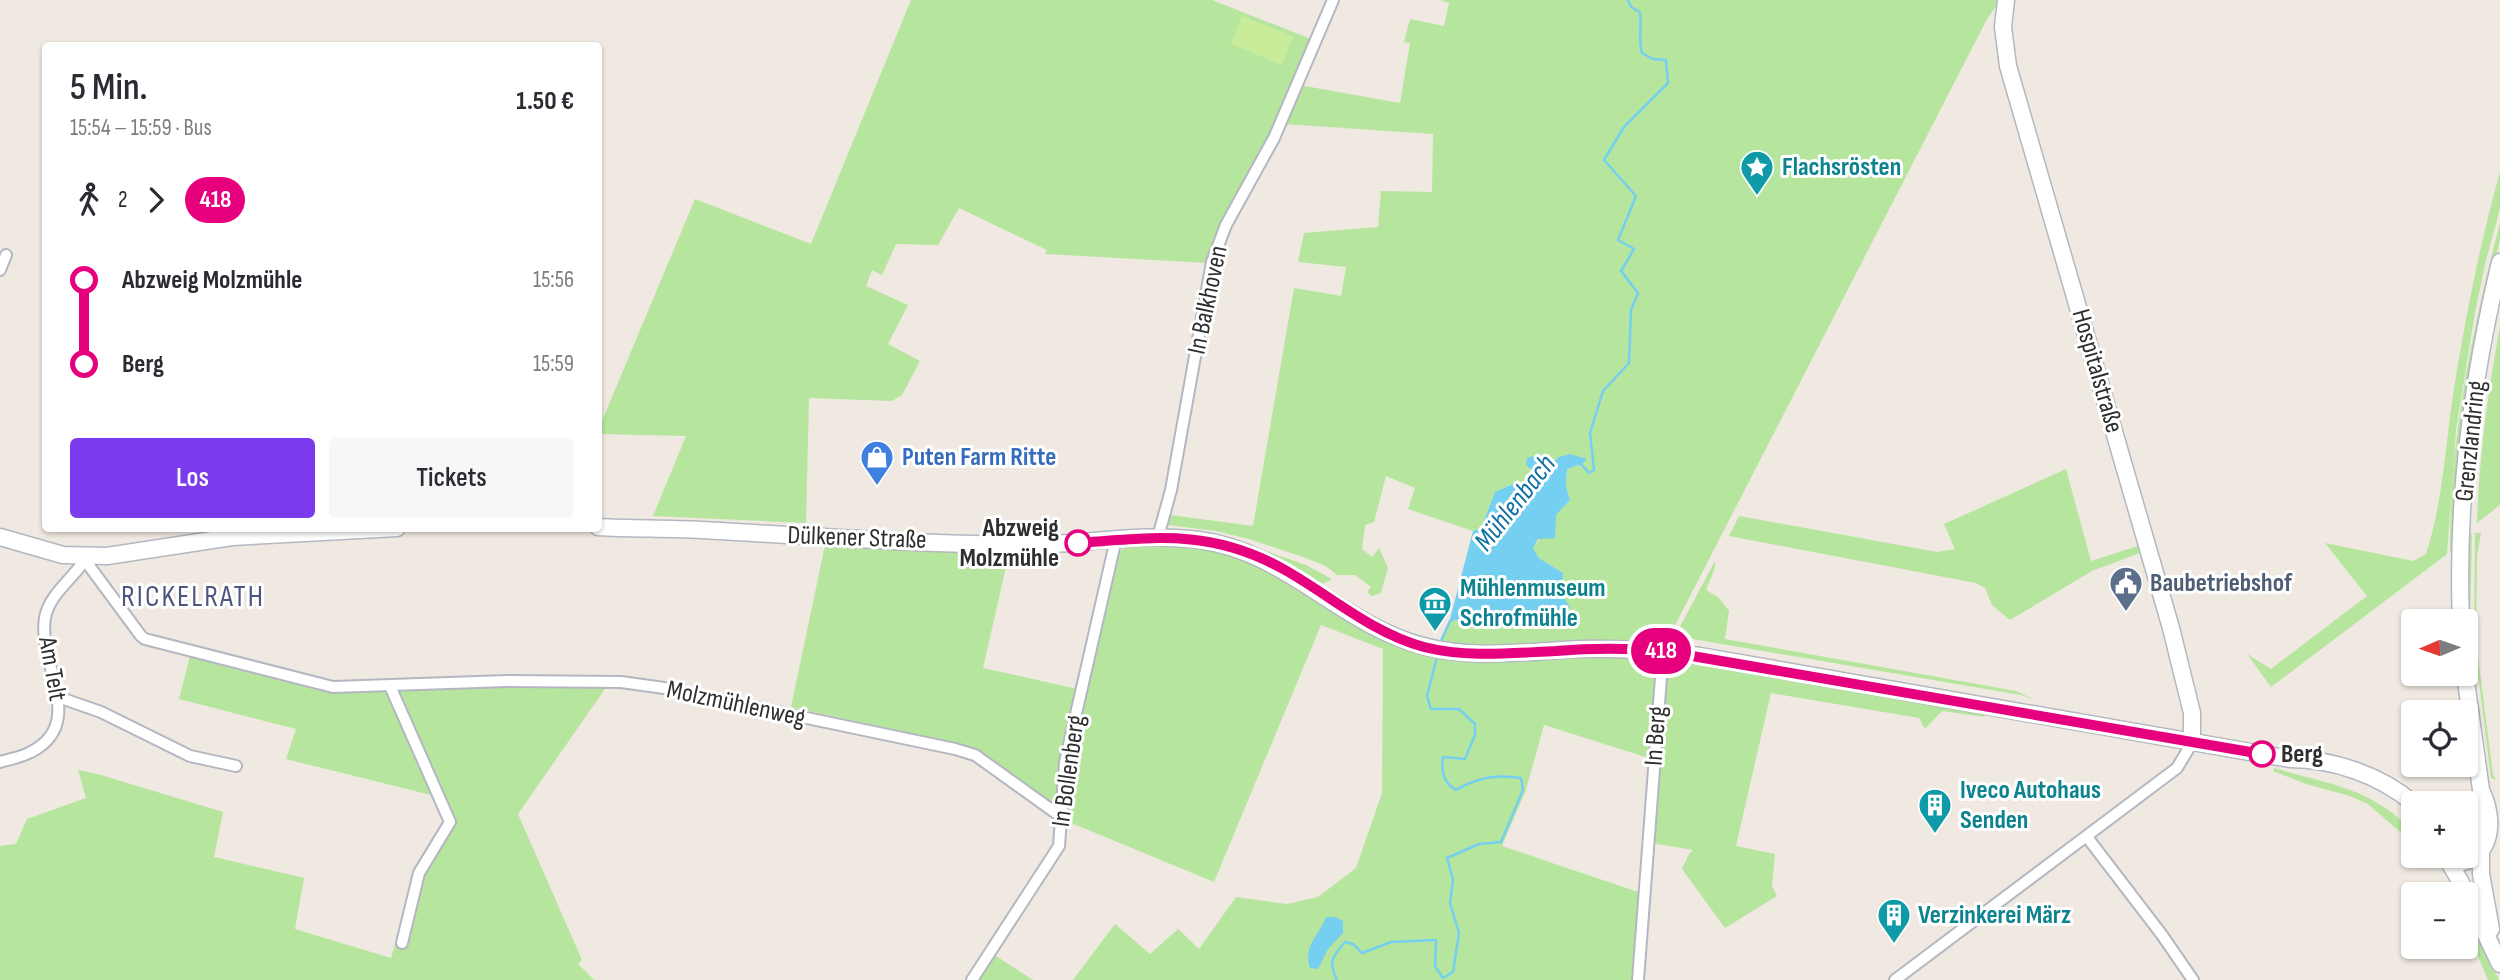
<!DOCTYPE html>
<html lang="de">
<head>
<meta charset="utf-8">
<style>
  body { margin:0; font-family:"Sofia Sans Condensed",sans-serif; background:#f7f7f7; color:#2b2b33; height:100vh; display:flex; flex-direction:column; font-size:26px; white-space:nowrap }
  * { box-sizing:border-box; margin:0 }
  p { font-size:23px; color:#7c7c81 }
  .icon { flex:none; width:38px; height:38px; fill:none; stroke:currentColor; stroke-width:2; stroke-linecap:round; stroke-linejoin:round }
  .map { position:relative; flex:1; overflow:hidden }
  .drawer { position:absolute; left:42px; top:42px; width:560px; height:490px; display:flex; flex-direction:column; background:#fff; border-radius:7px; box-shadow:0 2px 5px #0004 }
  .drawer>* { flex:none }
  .badge { padding:0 14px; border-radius:23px; font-size:24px; line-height:46px }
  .needle { width:46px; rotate:268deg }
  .tools { position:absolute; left:2401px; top:609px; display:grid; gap:14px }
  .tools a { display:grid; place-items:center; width:77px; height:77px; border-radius:7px; background:#fff; box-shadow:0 2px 5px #0004; font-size:35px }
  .map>.badge { position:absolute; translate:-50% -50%; box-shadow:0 0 0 4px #fff }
  .legs { display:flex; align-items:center; gap:10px; height:77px; padding:0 28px; font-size:23px }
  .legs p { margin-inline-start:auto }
  .head { display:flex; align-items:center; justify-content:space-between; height:119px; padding:0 28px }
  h1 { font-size:38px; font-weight:600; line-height:52px }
  .action { display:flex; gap:14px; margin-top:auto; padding:14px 28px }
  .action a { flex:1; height:80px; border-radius:7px; background:#7c3aed; color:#fff; font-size:28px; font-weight:600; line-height:80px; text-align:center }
  .action a+a { background:#f7f7f7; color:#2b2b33 }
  ul { padding:0 28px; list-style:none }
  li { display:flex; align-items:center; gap:24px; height:84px; font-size:26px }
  li i { display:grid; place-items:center; width:10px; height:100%; margin:0 9px; background:currentColor }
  li i::after { content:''; width:18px; height:18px; margin:-9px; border:5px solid; border-radius:50%; background:#fff }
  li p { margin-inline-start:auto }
  li:first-child i { background:linear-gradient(#0000 50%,currentColor 0) }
  li:last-child i { background:linear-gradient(currentColor 50%,#0000 0) }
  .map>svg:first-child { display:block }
</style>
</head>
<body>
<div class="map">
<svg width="2500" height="980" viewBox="0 0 2500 980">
  <rect width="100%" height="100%" fill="#efe9e1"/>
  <g fill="#b6e59e">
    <polygon points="911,0 1212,0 1311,39 1271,135 1215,240 1207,263 1045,254 1047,250 959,208 938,245 896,244 882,275 872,270 866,286 908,305 888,344 920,361 902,395 892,401 809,398 806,523 653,516 686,436 599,434 599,428 695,199 811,244"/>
    <polygon points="1440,0 2000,0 1986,21 1668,639 1478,645 1439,642 1450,619 1467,622 1562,594 1563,573 1539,558 1533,548 1556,515 1570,500 1566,486 1567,469 1582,464 1543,465 1529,469 1535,473 1534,480 1528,483 1515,483 1495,492 1481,528 1473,531 1408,509 1415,488 1386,476 1374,522 1365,525 1362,549 1372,557 1379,548 1388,568 1381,593 1372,596 1367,592 1371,587 1355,575 1337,575 1326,566 1303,557 1249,539 1216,531 1168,525 1170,515 1253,526 1294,288 1341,296 1346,267 1298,262 1304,233 1378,227 1381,191 1432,192 1433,134 1284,124 1299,85 1400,103 1410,43 1404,42 1410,19 1444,26 1449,3"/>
    <path d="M2500,172V209L2486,260L2475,312L2456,430L2447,554L2271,687L2247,654L2271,669L2367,596L2325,543L2413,561L2426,554C2442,505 2445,452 2452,401C2464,324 2479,247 2500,172Z"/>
    <path d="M2500,223V240L2479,330L2453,552L2450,553C2449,442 2472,330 2500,223Z"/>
    <path d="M2500,326V505L2477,523C2479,457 2488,391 2500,326Z"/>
    <polygon points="2066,469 2091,561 2144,544 2145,551 2092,571 2010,620 1992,605 1985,588 1976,583 1729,536 1739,516 1937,552 1955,549 1944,524"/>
    <polygon points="2475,533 2481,533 2477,556 2476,642 2493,775 2496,780 2491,778 2474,642"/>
    <polygon points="2472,534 2470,627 2476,694 2487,767 2484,764 2468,648 2466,539"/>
    <polygon points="1178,541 1239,553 1417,651 1659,658 1652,759 1544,725 1526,790 1502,846 1641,893 1635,980 1073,980 1115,924 1150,954 1178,929 1199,949 1236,897 1287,904 1318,897 1356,868 1382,793 1383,649 1321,625 1214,882 1064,820 1069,763 1119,554 1124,547"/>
    <polygon points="825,545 1010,549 983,668 1077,689 1057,803 1051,806 977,753 891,729 791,707"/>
    <polygon points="1260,549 1306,565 1332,579 1321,585 1269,555 1256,551"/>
    <polygon points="1715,561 1715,568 1706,590 1718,597 1729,611 1725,639 2016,691 2035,700 2021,695 1675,636"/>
    <polygon points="190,656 333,689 556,682 607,686 518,814 582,960 578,964 594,980 0,980 0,846 16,844 27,819 86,798 78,770 101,775 223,812 214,857 304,878 295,929 391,958 416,876 448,822 439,797 286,759 296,729 179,699"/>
    <polygon points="1668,657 1985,712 1984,717 1942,711 1925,729 1919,718 1771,693 1736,846 1775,854 1772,886 1777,896 1725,928 1682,869 1689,854 1693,850 1657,844 1651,836"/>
    <path d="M2274,768C2328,784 2373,788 2413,832V843L2368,804L2350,796L2306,784L2273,771Z"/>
    <polygon points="2466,908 2499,980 2488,980 2466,928"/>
    <polygon points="993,954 1033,980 976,980"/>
  </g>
  <polygon fill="#c9ec9a" points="1242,16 1293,36 1282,65 1231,44"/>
  <g fill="#75cff0">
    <path d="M1570,454L1587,459L1582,464L1567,469L1566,486L1570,500L1556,515L1555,538L1538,539L1533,548L1539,558L1563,573L1562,594L1570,607C1568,613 1566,617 1560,620C1543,630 1471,623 1450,619L1473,531L1481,528L1495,492L1515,483H1528L1534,480L1535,473L1526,465L1527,458L1533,456L1541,459L1543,465H1550L1559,457Z"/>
    <path d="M1326,917H1335L1343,921V933L1328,949L1318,969L1310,968C1303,946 1318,937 1326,917Z"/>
  </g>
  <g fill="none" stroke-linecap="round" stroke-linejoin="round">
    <g stroke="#75cff0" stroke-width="2.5">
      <path d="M1581,464L1589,473L1594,470L1590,433L1603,391L1629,363L1631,310L1638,293L1621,271L1634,249L1618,240L1636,196L1604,160L1624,127L1668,83L1666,60L1653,59L1642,53C1638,37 1642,28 1640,12L1631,7L1628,0"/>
      <polyline points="1441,641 1450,621 1454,619"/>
      <path d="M1337,980C1328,962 1332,957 1345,942L1353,944L1362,953L1391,942L1436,940L1435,966L1443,978L1453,972L1459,933L1450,903L1453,880L1447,858L1479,844L1501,842L1523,790L1521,778C1498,774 1475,778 1456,790C1443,782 1441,771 1443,757L1465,759L1475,735V724L1459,709H1431L1427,696L1437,657"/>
    </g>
    <defs>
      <g id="street">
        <polyline points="0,270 6,255"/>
        <polyline points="1158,537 1171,490 1212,262 1226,225 1274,138 1333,0"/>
        <polyline points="87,557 90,567 141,636 145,639 333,687 507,681 621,682 664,688 955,749 975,755 1060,816"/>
        <polyline points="390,686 450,822 419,873 402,943"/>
        <polyline points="58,697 101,712 190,756 236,766"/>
        <path d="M0,762C10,759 22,757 31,752C88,723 37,663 45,618C49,594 74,578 87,557"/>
        <polyline points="2087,837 2162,935 2193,980"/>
        <polyline points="972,980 1059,846 1065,762 1116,539"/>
        <polyline points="1638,980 1663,651"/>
        <polyline points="1895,980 2177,768 2192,743"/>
      </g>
      <g id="secondary">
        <polyline points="2006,0 2003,27 2008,66 2171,628 2192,713 2192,743"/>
        <path d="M598,527C633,529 667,528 701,530C808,536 916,544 1024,545C1082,545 1141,532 1199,540C1286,551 1341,625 1423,646C1476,660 1528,651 1581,649C1621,648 1660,651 1700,656L2290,759C2333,759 2380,775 2413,803"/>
        <polyline points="0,537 63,555 107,556 232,537 397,528"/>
        <path d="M2461,621C2456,501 2472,379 2500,262"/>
        <polyline points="2466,846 2475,831 2480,796"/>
        <polyline points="2481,852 2481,874 2491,929"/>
        <polyline points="2446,857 2460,881 2500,964"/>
        <path d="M2451,864C2493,862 2496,821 2481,790L2465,674"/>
      </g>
    </defs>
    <use href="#street" stroke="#b4b7c1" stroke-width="14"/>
    <use href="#secondary" stroke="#b4b7c1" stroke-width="19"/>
    <use href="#street" stroke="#fff" stroke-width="10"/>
    <use href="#secondary" stroke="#fff" stroke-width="16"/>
  </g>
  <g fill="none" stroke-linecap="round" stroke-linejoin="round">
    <defs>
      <path id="line-1" d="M1078,543C1156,537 1213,529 1285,570C1331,596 1372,633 1424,647C1468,658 1511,653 1556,651C1592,648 1627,648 1663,651L2262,754"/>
    </defs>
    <use href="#line-1" stroke="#fff" stroke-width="16"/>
    <use href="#line-1" stroke="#e6007e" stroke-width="10"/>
  </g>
  <defs>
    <symbol id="sight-pin" viewBox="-11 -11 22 30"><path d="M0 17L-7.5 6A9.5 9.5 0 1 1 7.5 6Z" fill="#0f9aa8" stroke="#fff"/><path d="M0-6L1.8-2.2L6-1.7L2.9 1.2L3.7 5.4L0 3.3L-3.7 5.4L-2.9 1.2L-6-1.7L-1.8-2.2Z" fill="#fff"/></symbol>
    <symbol id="shop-pin" viewBox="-11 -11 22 30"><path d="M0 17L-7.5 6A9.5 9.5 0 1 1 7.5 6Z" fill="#3f7fe0" stroke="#fff"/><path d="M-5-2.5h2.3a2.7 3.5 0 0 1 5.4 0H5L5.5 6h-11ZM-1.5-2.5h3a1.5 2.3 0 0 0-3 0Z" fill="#fff"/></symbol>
    <symbol id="civic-pin" viewBox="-11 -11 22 30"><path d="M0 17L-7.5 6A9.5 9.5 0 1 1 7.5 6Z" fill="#5c6f8a" stroke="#fff"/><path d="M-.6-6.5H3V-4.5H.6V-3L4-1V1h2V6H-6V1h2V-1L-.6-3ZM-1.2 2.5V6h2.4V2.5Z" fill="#fff"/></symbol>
    <symbol id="museum-pin" viewBox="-11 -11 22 30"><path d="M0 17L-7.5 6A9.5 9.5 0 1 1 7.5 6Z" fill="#0f9aa8" stroke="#fff"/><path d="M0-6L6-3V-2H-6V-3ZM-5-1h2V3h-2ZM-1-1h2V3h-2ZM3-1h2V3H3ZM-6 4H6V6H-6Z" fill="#fff"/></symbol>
    <symbol id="building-pin" viewBox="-11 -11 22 30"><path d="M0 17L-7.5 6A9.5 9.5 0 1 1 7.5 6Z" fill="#0f9aa8" stroke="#fff"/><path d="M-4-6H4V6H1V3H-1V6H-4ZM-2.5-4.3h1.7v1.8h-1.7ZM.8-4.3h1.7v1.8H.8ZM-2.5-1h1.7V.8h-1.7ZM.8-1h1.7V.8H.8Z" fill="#fff"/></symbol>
  </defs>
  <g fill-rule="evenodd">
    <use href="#sight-pin" x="1738" y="148" width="38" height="52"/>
    <use href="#shop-pin" x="858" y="438" width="38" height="52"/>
    <use href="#civic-pin" x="2107" y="564" width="38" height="52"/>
    <use href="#museum-pin" x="1416" y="584" width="38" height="52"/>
    <use href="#building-pin" x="1916" y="786" width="38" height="52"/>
    <use href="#building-pin" x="1875" y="896" width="38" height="52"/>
  </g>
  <g fill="#fff" stroke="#e6007e" stroke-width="3.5">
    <circle cx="1078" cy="543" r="12"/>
    <circle cx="2262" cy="754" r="12"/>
  </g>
  <g text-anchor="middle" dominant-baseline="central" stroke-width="6" stroke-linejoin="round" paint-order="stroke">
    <g font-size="26" font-weight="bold" fill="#0d838f" stroke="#fff" text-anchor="start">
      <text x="1782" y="167">Flachsrösten</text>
      <text x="1460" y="588">Mühlenmuseum<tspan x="1460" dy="30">Schrofmühle</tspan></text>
      <text x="1960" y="790">Iveco Autohaus<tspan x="1960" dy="30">Senden</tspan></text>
      <text x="1918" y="915">Verzinkerei März</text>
    </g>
    <g font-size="26" fill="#2e2e2e" stroke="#fff">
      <text transform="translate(1208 300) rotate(-78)">In Balkhoven</text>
      <text transform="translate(2097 371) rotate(74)">Hospitalstraße</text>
      <text transform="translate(2471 441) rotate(-84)">Grenzlandring</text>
      <text transform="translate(857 538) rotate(2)">Dülkener Straße</text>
      <text transform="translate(52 669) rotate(80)">Am Telt</text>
      <text transform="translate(736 704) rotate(12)">Molzmühlenweg</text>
      <text transform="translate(1656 736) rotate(-86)">In Berg</text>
      <text transform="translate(1069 771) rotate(-82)">In Bollenberg</text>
    </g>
    <g font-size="26" font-weight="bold" fill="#366cbe" stroke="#fff" text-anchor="start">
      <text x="902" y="457">Puten Farm Ritte</text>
    </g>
    <g font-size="26" font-weight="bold" fill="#2e2e2e" stroke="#fff" text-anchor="end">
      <text x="1059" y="528">Abzweig<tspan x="1059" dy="30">Molzmühle</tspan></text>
      <text x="2281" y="754" text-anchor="start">Berg</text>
    </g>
    <g font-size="26" font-weight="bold" fill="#4e5e75" stroke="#fff" text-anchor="start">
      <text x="2150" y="583">Baubetriebshof</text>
    </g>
    <g font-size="28" font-style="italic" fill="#0d6fa3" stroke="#fff">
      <text transform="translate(1515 503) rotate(-52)">Mühlenbach</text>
    </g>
    <g font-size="30" letter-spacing="2" fill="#4d5680" stroke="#fff">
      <text x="193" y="597">RICKELRATH</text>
    </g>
  </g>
</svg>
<div class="tools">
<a><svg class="needle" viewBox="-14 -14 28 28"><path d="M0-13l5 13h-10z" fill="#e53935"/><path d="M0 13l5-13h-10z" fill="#7c7c81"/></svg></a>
<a><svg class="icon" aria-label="locate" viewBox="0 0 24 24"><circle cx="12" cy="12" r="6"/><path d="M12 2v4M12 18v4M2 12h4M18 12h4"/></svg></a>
<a>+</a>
<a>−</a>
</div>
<b class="badge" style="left:1661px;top:651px;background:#e6007e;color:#fff">418</b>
<section class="drawer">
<div class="head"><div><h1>5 Min.</h1><p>15:54 – 15:59 · Bus</p></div><b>1.50 €</b></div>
<div class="legs"><svg class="icon" aria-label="walk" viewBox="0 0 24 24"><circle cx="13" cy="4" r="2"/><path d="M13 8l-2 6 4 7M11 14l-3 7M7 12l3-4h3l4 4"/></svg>2<svg class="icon" aria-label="forward" viewBox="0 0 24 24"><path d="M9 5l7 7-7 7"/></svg><b class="badge" style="background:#e6007e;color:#fff">418</b></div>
<ul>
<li><i style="color:#e6007e"></i><b>Abzweig Molzmühle</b><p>15:56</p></li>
<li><i style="color:#e6007e"></i><b>Berg</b><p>15:59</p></li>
</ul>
<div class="action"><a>Los</a><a>Tickets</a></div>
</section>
</div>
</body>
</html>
